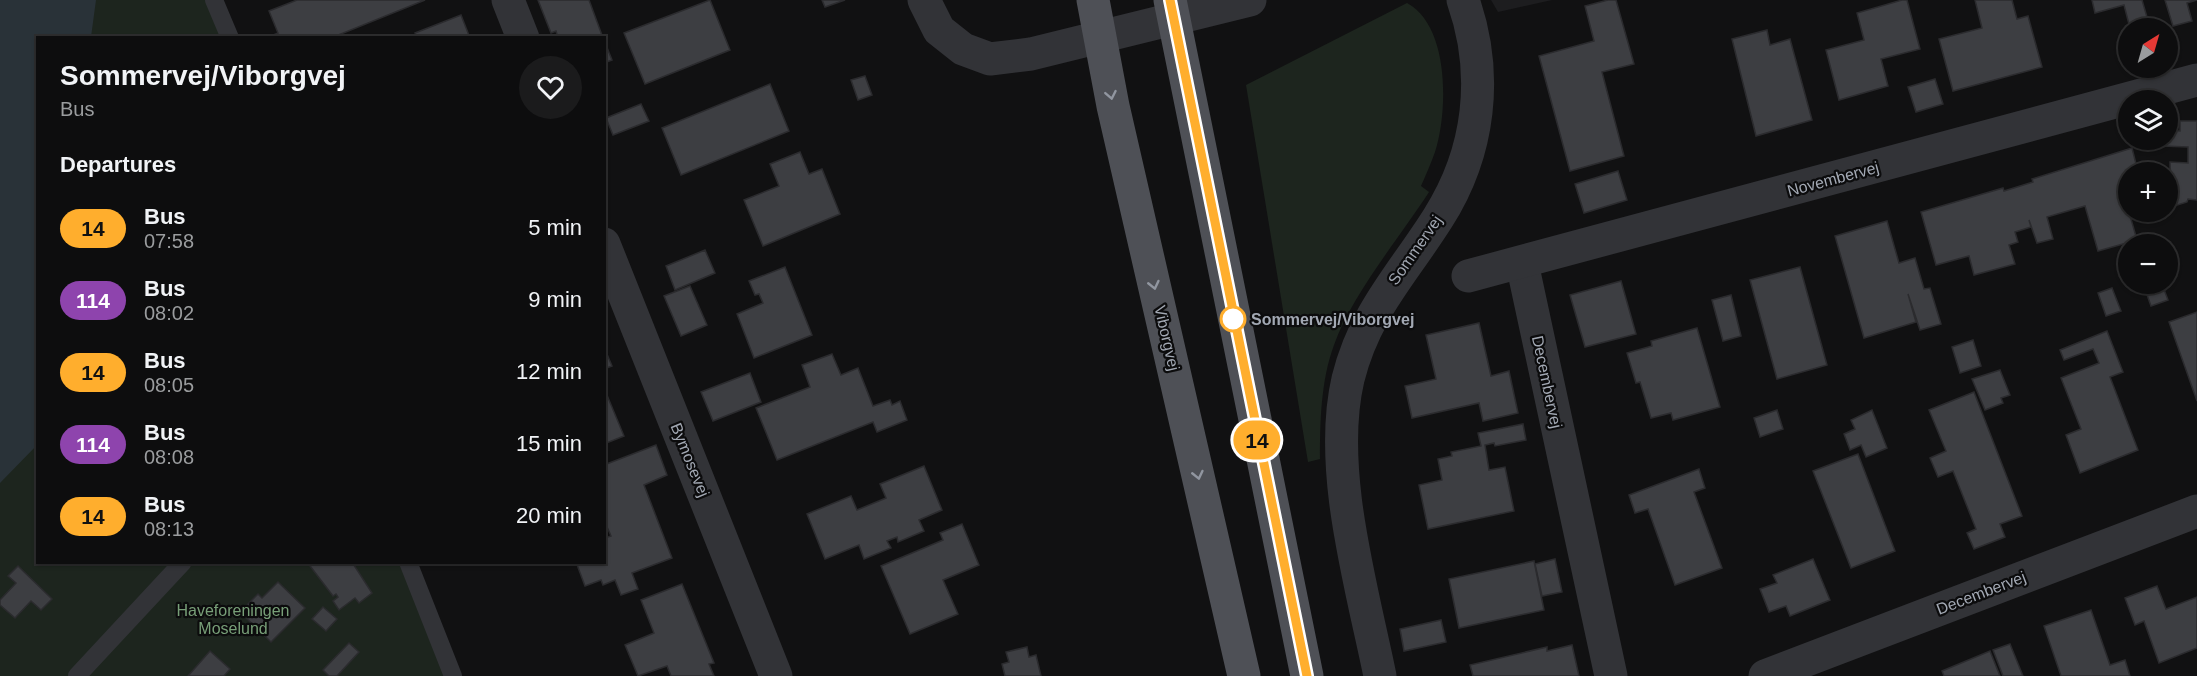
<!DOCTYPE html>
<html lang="en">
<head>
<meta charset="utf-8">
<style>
  body { margin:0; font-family:Helvetica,sans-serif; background:#1b1b1c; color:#f1f3f6; height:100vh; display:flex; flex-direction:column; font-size:22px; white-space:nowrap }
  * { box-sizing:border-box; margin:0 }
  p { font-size:20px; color:#9a9c9e }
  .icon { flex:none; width:33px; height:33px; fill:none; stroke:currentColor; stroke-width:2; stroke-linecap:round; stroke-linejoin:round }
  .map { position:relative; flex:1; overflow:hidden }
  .sheet { position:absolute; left:36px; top:36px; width:570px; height:528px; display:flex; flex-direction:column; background:#0d0d0e; border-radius:0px; box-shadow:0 2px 4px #0004,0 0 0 2px #2d2d2e }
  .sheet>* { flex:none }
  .badge { padding:0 12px; border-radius:20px; font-size:21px; line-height:39px }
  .needle { width:39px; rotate:37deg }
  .buttons { position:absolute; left:2118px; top:18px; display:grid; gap:12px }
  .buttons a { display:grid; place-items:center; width:60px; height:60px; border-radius:50%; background:#0d0d0e; box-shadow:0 2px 4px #0004,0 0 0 2px #2d2d2e; font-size:30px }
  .map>.badge { position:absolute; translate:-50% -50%; box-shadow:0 0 0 3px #fff }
  h2 { padding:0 24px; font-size:22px; line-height:54px }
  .round { display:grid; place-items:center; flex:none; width:63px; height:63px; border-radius:32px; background:#1b1b1c }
  .overview { display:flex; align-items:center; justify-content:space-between; height:102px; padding:0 24px }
  h1 { font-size:28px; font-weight:700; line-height:45px }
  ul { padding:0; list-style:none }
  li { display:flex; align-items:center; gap:18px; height:72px; padding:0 24px }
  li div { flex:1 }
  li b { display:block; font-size:22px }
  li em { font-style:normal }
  li .badge { min-width:66px; font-weight:700; text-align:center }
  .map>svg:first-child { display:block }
</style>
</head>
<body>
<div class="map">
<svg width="2197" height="676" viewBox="0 0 2197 676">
  <rect width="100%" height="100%" fill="#111112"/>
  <polygon fill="#1d1d1f" points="1491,0 1552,0 1498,12"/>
  <g fill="#1d251e">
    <polygon points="0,0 214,0 230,37 38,38 38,562 408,563 453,676 0,676"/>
    <path d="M1407,3C1450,26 1448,112 1435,152C1431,163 1426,175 1421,186L1429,192C1400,237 1351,296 1334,345C1321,380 1320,421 1320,459L1308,462L1246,85Z"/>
  </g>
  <polygon fill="#293238" points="0,0 96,0 91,37 38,38 37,445 0,483"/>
  <g fill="#3d3e42" stroke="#2b2b2e" stroke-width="1.5">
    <polygon points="297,0 425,0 331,38 267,38 278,33 269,11"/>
    <polygon points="538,0 589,0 603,38 558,38 556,31 551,33"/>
    <polygon points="710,0 730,50 645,84 624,33"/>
    <polygon points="822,0 845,0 825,7"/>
    <polygon points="1608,0 1616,0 1634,64 1602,72 1624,156 1570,171 1539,56 1594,41 1585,6"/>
    <polygon points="1902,0 1907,0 1920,49 1881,59 1888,86 1839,100 1826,50 1864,40 1857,13"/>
    <polygon points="1975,0 2012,0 2017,19 2028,16 2042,67 1953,91 1939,39 1982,28"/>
    <polygon points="2092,0 2142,0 2149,24 2130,28 2124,5 2095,13"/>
    <polygon points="2165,0 2197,0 2187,3 2192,21 2173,26"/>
    <polygon points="461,15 470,38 417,38 415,33"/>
    <polygon points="1767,30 1770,45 1790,39 1812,120 1756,136 1732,39"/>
    <polygon points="604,40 612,60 604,63"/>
    <polygon points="865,76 872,95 858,100 851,80"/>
    <polygon points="1935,79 1943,104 1916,112 1908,87"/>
    <polygon points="770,84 789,131 681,175 662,128"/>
    <polygon points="641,104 649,121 613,135 606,118"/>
    <polygon points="2180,121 2197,121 2197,200 2188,199 2187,202 2171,207 2170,162 2188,163 2188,147 2162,146 2163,140 2168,140 2168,130 2180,131"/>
    <polygon points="2132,148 2138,172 2128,172 2128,189 2123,191 2137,240 2098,251 2085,206 2047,217 2053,239 2037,243 2029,220 2031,227 2015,232 2018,242 2009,245 2015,264 1974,275 1969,256 1936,265 1921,212 2003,188 2004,191 2033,182 2032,179"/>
    <polygon points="800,152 809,174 822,169 840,214 763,246 744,200 779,186 770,164"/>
    <polygon points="1618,171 1627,200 1584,213 1575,184"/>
    <polygon points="1887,221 1899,263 1915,258 1924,289 1930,288 1941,324 1920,330 1908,294 1916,322 1864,338 1835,236"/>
    <polygon points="705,250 715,273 675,290 666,266"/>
    <polygon points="785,267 812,335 754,358 737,314 763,303 759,294 755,295 749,281"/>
    <polygon points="1800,267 1827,365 1777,379 1750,280"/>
    <polygon points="1621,281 1636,334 1585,347 1570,295"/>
    <polygon points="2162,284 2168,300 2151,306 2145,289"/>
    <polygon points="690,286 707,325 681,336 664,296"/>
    <polygon points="2112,288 2121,311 2106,316 2098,293"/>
    <polygon points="1731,295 1741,336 1723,341 1712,300"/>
    <polygon points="2197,312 2197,401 2169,322"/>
    <polygon points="1479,323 1491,376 1509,371 1518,413 1483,421 1479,403 1412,418 1405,386 1436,379 1426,335"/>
    <polygon points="1697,328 1720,407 1673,420 1671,413 1651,418 1640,382 1636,383 1627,353 1652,346 1651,341"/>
    <polygon points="2107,331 2123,372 2110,377 2138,450 2080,473 2066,435 2081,429 2061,378 2099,363 2093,349 2064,360 2060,350"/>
    <polygon points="1973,340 1981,366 1960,373 1952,347"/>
    <polygon points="604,347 612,366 604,369"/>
    <polygon points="832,354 841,375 858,368 873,406 890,400 892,405 900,401 907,420 877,432 873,422 777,460 756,408 810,387 802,365"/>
    <polygon points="2000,370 2010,395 2001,398 2003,403 1985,410 1972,379"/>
    <polygon points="750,373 761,402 713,421 701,392"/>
    <polygon points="604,388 624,436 604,444"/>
    <polygon points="1974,392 2022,516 2000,524 2005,537 1974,549 1967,533 1976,529 1953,471 1938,477 1930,458 1946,451 1929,410"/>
    <polygon points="1777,410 1783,429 1760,437 1754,418"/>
    <polygon points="1872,410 1887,448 1866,457 1861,445 1850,450 1844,434 1855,429 1851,420"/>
    <polygon points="1523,424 1526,440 1495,446 1494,443 1485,445 1489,470 1505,467 1514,511 1428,529 1419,485 1442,480 1438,459 1452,456 1451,452 1481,446 1478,433"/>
    <polygon points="656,445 667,475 644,485 672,558 632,573 638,589 621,595 615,580 603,585 601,580 585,586 576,562 604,562 604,538 611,536 604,520 604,476 607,475 604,465"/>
    <polygon points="1858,454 1895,551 1851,568 1813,471"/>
    <polygon points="924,466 942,510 919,520 924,531 898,542 897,537 887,541 891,548 864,559 859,545 825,559 807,514 851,496 857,510 886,498 880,484"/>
    <polygon points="1699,469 1705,488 1694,492 1722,568 1675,585 1648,509 1635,513 1629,495"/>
    <polygon points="962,524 979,565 943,580 958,614 910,634 881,566 943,540 940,533"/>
    <polygon points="1555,559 1562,592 1542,596 1535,564"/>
    <polygon points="1813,559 1830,600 1790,616 1786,606 1769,612 1760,589 1777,583 1773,575"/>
    <polygon points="1534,561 1544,610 1459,628 1449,579"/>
    <polygon points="307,562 352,562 372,593 359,603 355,598 339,610 333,601 338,597 336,594 333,596"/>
    <polygon points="18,566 52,599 41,610 31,601 15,618 0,605 0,600 16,583 8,576"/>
    <polygon points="278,582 305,608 271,642 240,612 258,594 262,598"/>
    <polygon points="682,584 714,663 709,664 714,676 671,676 667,666 638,676 625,645 654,633 641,600"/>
    <polygon points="2157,586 2166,609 2197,597 2197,648 2159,663 2144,621 2135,625 2125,598"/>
    <polygon points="323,607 337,619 326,631 312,619"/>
    <polygon points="2091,610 2110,665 2125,660 2130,676 2061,676 2044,626"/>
    <polygon points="1441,620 1446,642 1404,651 1400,629"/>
    <polygon points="349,643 359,652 337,676 329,676 323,670"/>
    <polygon points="2010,644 2023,676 2003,676 1993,650"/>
    <polygon points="1572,645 1579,676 1473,676 1470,665 1547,647 1547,651"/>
    <polygon points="1027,647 1029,657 1036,655 1041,676 1005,676 1002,664 1009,662 1006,652"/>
    <polygon points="210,651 230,669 224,676 188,676"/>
    <polygon points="1990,651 2000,676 1944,676 1942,671"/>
  </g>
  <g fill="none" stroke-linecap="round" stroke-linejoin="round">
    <g stroke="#323337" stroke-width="18">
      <polyline points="214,0 230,38"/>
      <polyline points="408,562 453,676"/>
      <polyline points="77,676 183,562"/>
    </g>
    <g stroke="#323337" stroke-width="33">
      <polyline points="508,0 523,38"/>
      <polyline points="924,0 939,30 963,49 990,59 1031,54 1250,0"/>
      <polyline points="604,244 776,676"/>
      <polyline points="1522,263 1611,676"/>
      <polyline points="1468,276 2197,80"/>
      <path d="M1380,676C1362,587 1327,469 1348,379C1365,311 1402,275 1438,218C1480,152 1489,74 1463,0"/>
      <polyline points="1765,676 2197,511"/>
    </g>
    <g stroke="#4e5056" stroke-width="33">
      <polyline points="1093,0 1113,106 1244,676"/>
      <polyline points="1170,0 1307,676"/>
    </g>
  </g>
  <defs><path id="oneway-chevron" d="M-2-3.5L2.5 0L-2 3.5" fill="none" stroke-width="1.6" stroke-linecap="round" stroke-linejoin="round" transform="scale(1.5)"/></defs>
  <g stroke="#9196a0">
    <use href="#oneway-chevron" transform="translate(1111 95) rotate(79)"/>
    <use href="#oneway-chevron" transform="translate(1154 285) rotate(77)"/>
    <use href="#oneway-chevron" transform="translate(1198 475) rotate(77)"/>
  </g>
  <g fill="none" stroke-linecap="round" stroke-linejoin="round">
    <defs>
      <polyline id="line" points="1170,0 1307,676"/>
    </defs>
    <use href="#line" stroke="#fff" stroke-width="14"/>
    <use href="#line" stroke="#ffae2d" stroke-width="9"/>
  </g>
  <circle fill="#fff" stroke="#ffae2d" stroke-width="3" cx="1233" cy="319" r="12"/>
  <g text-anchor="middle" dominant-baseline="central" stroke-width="4.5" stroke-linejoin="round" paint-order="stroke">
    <g font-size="16" fill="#a2a8b3" stroke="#0c0c0d">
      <text transform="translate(1833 179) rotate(-15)">Novembervej</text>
      <text transform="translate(1415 250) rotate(-55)">Sommervej</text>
      <text transform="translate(1167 338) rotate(77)">Viborgvej</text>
      <text transform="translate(1547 382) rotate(78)">Decembervej</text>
      <text transform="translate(690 460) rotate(68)">Bymosevej</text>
      <text transform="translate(1981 593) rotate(-21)">Decembervej</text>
    </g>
    <g font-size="16" font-weight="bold" fill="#a2a8b3" stroke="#0c0c0d" text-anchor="start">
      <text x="1251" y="319">Sommervej/Viborgvej</text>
    </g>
    <g font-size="16" fill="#789f78" stroke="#0c0c0d">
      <text x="233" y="610">Haveforeningen<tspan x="233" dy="18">Moselund</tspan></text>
    </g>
  </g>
</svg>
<div class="buttons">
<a><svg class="needle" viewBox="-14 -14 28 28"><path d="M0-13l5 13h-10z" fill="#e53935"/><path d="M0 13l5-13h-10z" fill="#9a9c9e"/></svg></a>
<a><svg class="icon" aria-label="layers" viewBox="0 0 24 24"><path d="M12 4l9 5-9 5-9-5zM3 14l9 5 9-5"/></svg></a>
<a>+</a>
<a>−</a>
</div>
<b class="badge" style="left:1257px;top:440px;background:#ffae2d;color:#111">14</b>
<section class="sheet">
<div class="overview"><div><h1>Sommervej/Viborgvej</h1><p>Bus</p></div><a class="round"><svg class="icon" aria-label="heart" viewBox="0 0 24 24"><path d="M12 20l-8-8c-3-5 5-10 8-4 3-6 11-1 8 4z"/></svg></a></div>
<h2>Departures</h2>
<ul>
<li><span class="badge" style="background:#ffae2d;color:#111">14</span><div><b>Bus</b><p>07:58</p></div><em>5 min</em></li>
<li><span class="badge" style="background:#8e44ad;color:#fff">114</span><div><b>Bus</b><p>08:02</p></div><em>9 min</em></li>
<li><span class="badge" style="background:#ffae2d;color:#111">14</span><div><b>Bus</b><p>08:05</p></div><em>12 min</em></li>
<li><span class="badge" style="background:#8e44ad;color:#fff">114</span><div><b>Bus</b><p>08:08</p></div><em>15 min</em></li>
<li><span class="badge" style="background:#ffae2d;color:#111">14</span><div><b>Bus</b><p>08:13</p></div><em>20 min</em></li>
</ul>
</section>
</div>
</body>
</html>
